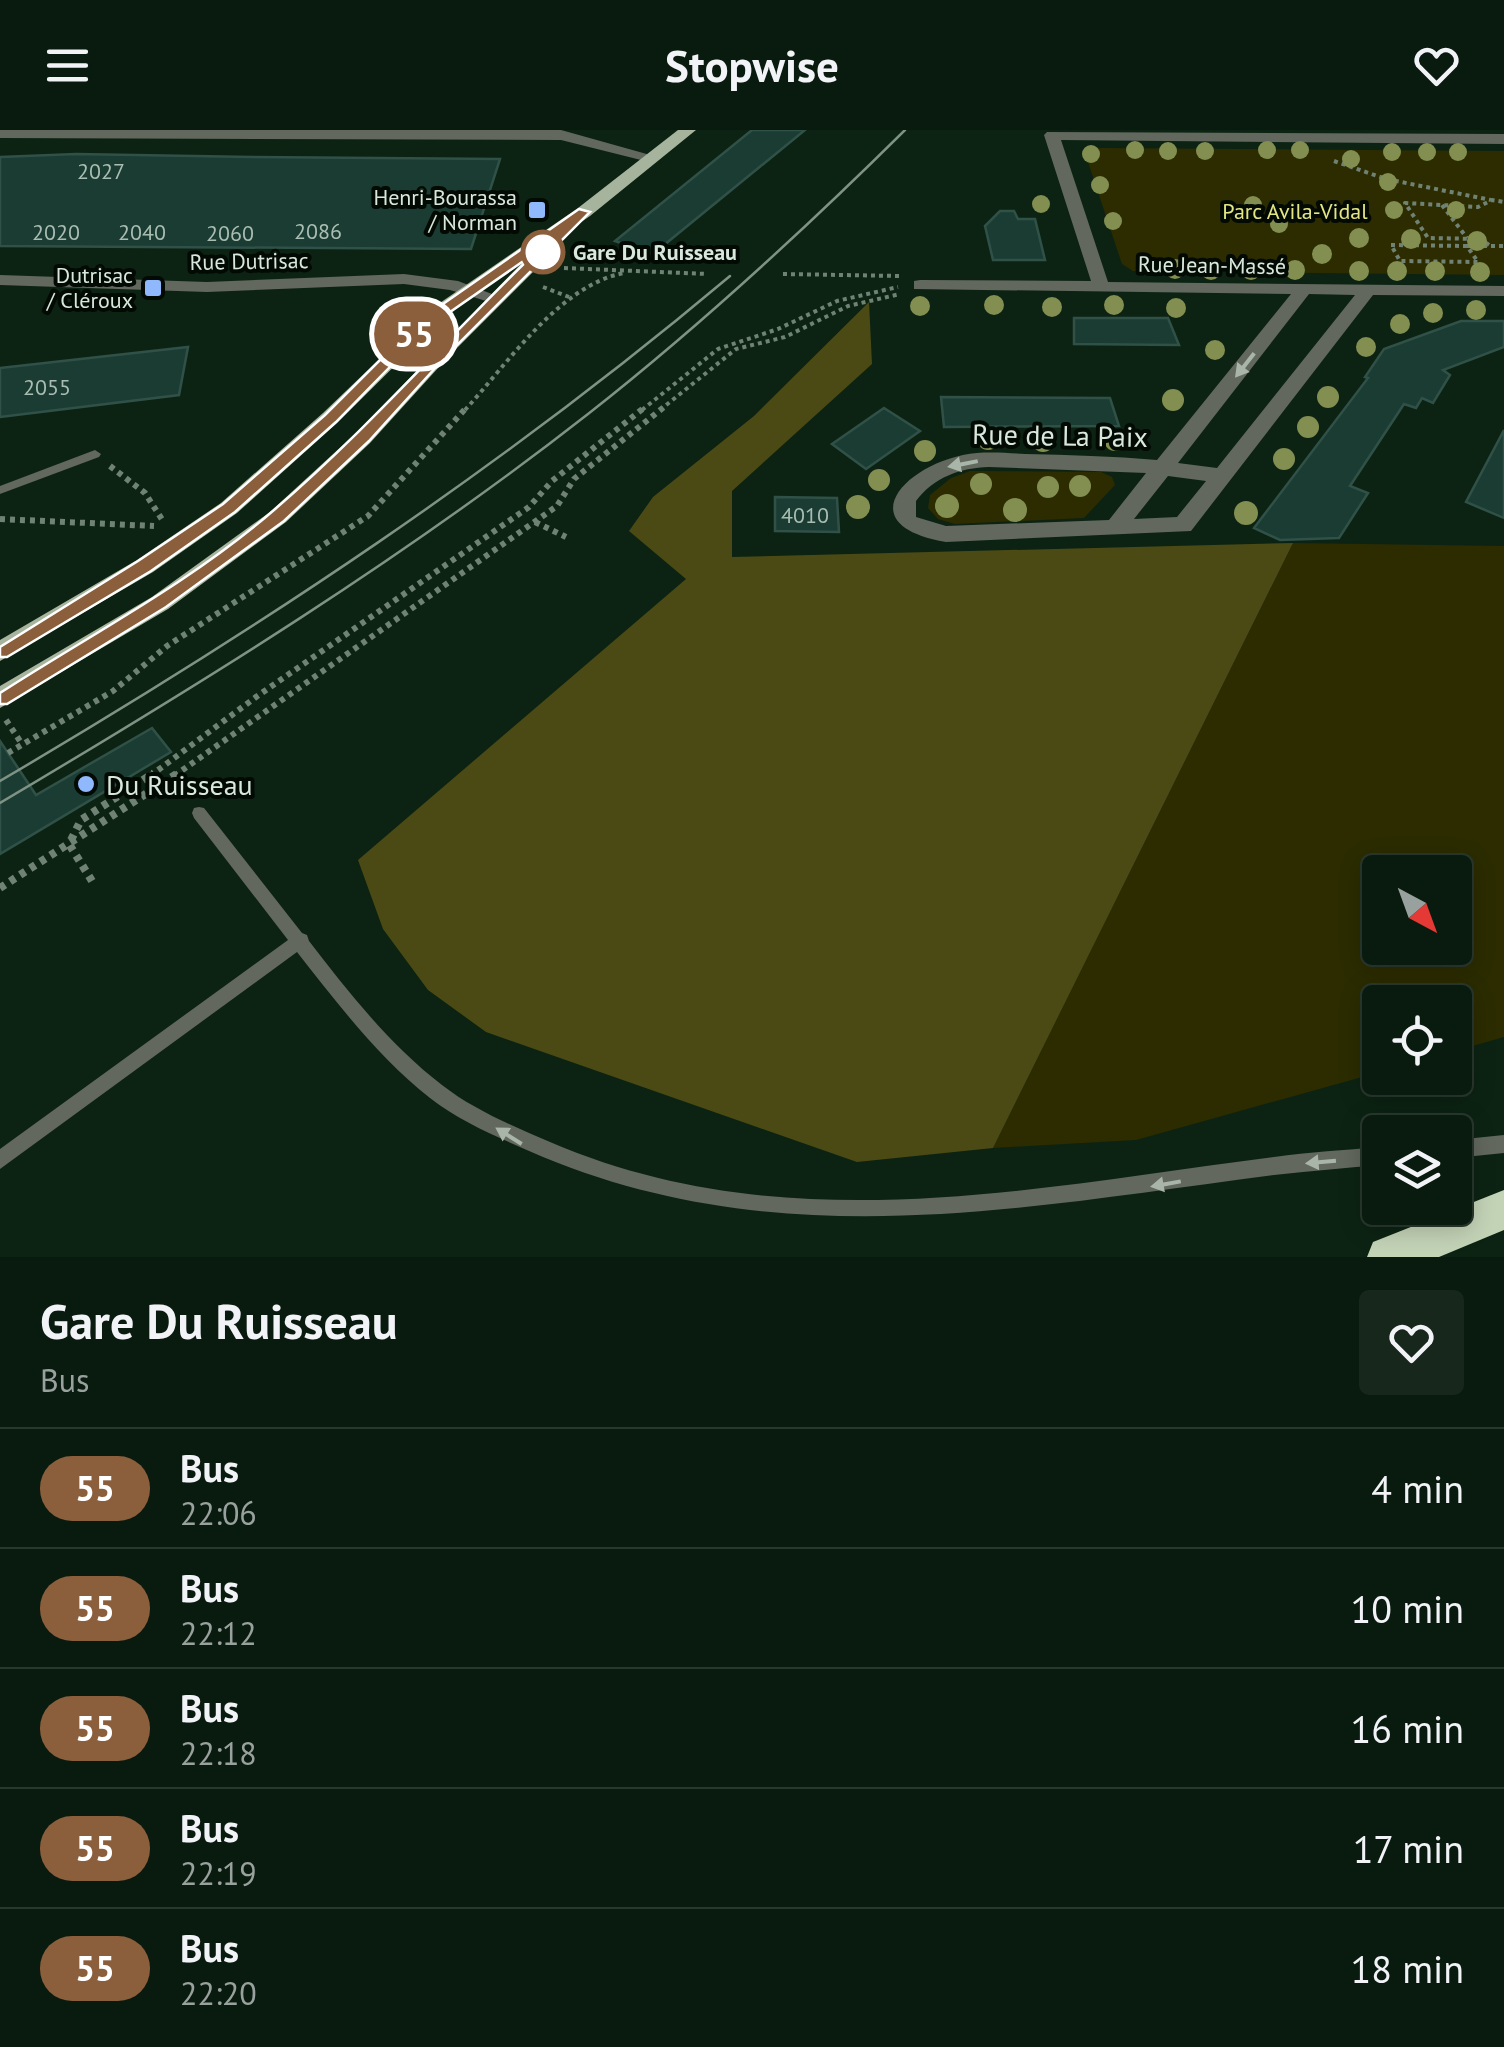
<!DOCTYPE html>
<html lang="en">
<head>
<meta charset="utf-8">
<style>
  body { margin:0; font-family:"PT Sans",sans-serif; background:#17271c; color:#f1f3f6; height:100vh; display:flex; flex-direction:column; font-size:38px; white-space:nowrap }
  * { box-sizing:border-box; margin:0 }
  p { font-size:32px; color:#99a19e }
  .icon { flex:none; width:55px; height:55px; fill:none; stroke:currentColor; stroke-width:2; stroke-linecap:round; stroke-linejoin:round }
  .map { position:relative; height:1127px; overflow:hidden }
  .drawer { display:flex; flex-direction:column; background:#091a0e; flex:1 }
  .drawer>* { flex:none }
  .badge { padding:0 20px; border-radius:32px; font-size:35px; line-height:65px }
  .needle { width:65px; rotate:139deg }
  .fabs { position:absolute; left:1362px; top:725px; display:grid; gap:20px }
  .fabs a { display:grid; place-items:center; width:110px; height:110px; border-radius:10px; background:#091a0e; box-shadow:0 5px 25px #0003,0 0 0 2px #29382e; font-size:50px }
  .map>.badge { position:absolute; translate:-50% -50%; box-shadow:0 0 0 5px #fff }
  .round { display:grid; place-items:center; flex:none; width:105px; height:105px; border-radius:10px; background:#17271c }
  .head { display:flex; align-items:center; justify-content:space-between; height:170px; padding:0 40px }
  h1 { font-size:48px; font-weight:700; line-height:75px }
  ul { padding:0; list-style:none }
  li { display:flex; align-items:center; gap:30px; height:120px; padding:0 40px; border-top:2px solid #29382e }
  li div { flex:1 }
  li b { display:block; font-size:38px }
  li em { font-style:normal }
  li .badge { min-width:110px; font-weight:700; text-align:center }
  header { display:flex; justify-content:space-between; align-items:center; height:130px; padding:0 40px; background:#091a0e; font-size:45px; font-weight:700 }
  .map>svg:first-child { display:block }
</style>
</head>
<body>
<header><svg class="icon" aria-label="menu" viewBox="0 0 24 24"><path d="M4 6h16M4 12h16M4 18h16"/></svg>Stopwise<svg class="icon" aria-label="heart" viewBox="0 0 24 24"><path d="M12 20l-8-8c-3-5 5-10 8-4 3-6 11-1 8 4z"/></svg></header>
<div class="map">
<svg width="1504" height="1127" viewBox="0 0 1504 1127">
  <rect width="100%" height="100%" fill="#0c2313"/>
  <g fill="#2c2c00" fill-rule="evenodd">
    <polygon points="1097,18 1504,21 1504,145 1133,141 1122,134 1085,23"/>
    <polygon points="970,341 1101,342 1112,347 1115,355 1084,388 955,394 938,389 928,378 930,365 951,348"/>
    <path d="M1293,413L1504,416V907L1455,921V872H1380V942L1136,1010L993,1018ZM1380,742H1455V818H1380Z"/>
  </g>
  <polygon fill="#4b4a14" points="869,172 872,234 732,361 732,427 1293,413 993,1018 857,1032 486,902 428,860 383,799 358,730 686,449 629,401 653,367 754,286"/>
  <g fill="#1b3c33" stroke="#305148" stroke-width="2.5">
    <polygon points="752,0 805,0 653,124 615,111"/>
    <polygon points="76,24 253,27 500,29 471,119 0,116 0,27"/>
    <polygon points="1000,81 1014,81 1018,89 1035,89 1045,130 993,130 985,96"/>
    <polygon points="1074,188 1168,188 1179,215 1074,214"/>
    <polygon points="1461,191 1504,191 1504,217 1443,240 1450,245 1433,273 1422,268 1416,278 1404,274 1350,356 1368,363 1339,408 1280,410 1254,398 1368,248 1365,247 1384,219"/>
    <polygon points="188,217 179,265 0,287 0,238"/>
    <polygon points="941,267 1110,268 1119,296 944,297"/>
    <polygon points="884,278 920,301 866,339 832,314"/>
    <polygon points="1504,300 1504,388 1466,372"/>
    <polygon points="775,367 837,368 839,402 775,401"/>
    <polygon points="152,598 171,622 0,724 0,611 36,665"/>
  </g>
  <g fill="none" stroke-linecap="round" stroke-linejoin="round">
    <g stroke="#6f8274" stroke-width="4" stroke-dasharray="4 4" stroke-linecap="butt">
      <polyline points="1334,31 1386,49 1491,70"/>
      <polyline points="1442,75 1467,108"/>
      <polygon points="1391,115 1467,116 1478,132 1400,131"/>
      <polyline points="1489,115 1480,109 1428,108 1405,73 1478,77 1492,70 1504,72"/>
      <polyline points="1467,116 1504,116"/>
      <polyline points="564,138 707,144"/>
      <polyline points="783,144 901,146"/>
      <polyline points="543,157 569,167"/>
      <path d="M465,280C508,233 560,155 624,143"/>
      <polyline points="642,280 718,219 778,199 837,171 898,157"/>
      <polyline points="660,280 736,219 785,207 848,176 900,164"/>
    </g>
    <g stroke="#6f8274" stroke-width="6" stroke-dasharray="5 5" stroke-linecap="butt">
      <polyline points="110,336 145,363 163,391"/>
      <polyline points="0,389 154,396"/>
      <polyline points="535,392 566,407"/>
      <polyline points="6,590 22,614"/>
      <polyline points="8,623 113,561 167,516 368,386 467,277"/>
      <polyline points="150,646 256,567 529,377 552,351 645,277"/>
      <polyline points="174,646 557,376 574,349 664,277"/>
    </g>
    <g stroke="#6f8274" stroke-width="8" stroke-dasharray="6 6" stroke-linecap="butt">
      <polyline points="170,649 185,667"/>
      <polyline points="92,751 69,714 81,690 154,643"/>
      <polyline points="0,758 178,643"/>
    </g>
    <g fill="#62685d" fill-rule="evenodd">
      <polygon points="95,320 101,324 99,327 0,364 0,356"/>
      <path d="M199,677L204,678L302,803L307,805L309,811C348,862 391,916 442,955C474,980 513,996 550,1012C785,1113 1031,1058 1274,1027C1309,1022 1345,1020 1380,1017V1035C1345,1038 1309,1041 1274,1045C1025,1077 785,1127 543,1027C505,1010 463,994 430,968C379,928 337,873 297,822L0,1039V1019L288,810L194,688L192,683L194,678Z"/>
      <polygon points="1504,1005 1504,1023 1455,1028 1455,1010"/>
    </g>
    <g fill="#62685d" fill-rule="evenodd">
      <polygon points="0,0 561,0 661,28 653,33 561,10 0,8"/>
      <path d="M1047,2L1504,4V14L1061,10L1108,152L1504,156V166L1373,165L1191,401L946,412C851,396 901,338 963,325C983,321 1005,323 1025,324C1069,325 1113,326 1157,330L1291,164L914,159V151L920,150L1091,151L1044,5ZM1309,164L1355,165L1217,338L1178,333ZM989,337L1146,343L1109,390L946,396L916,387V371C934,347 960,338 989,337ZM1168,346L1206,351L1177,387L1134,389Z"/>
      <polygon points="404,144 458,151 505,169 496,174 450,160 404,154 207,162 0,155 0,145 207,152"/>
    </g>
    <polygon fill="#a7b49d" fill-rule="evenodd" points="678,0 696,0 590,86 537,122 544,123 544,131 448,227 370,313 286,392 168,479 0,578 0,556 152,467 270,382 356,303 523,132 446,185 337,293 237,383 153,442 0,531 0,510 137,430 221,373 323,283 434,177 578,78"/>
    <polygon fill="#c3d3b6" fill-rule="evenodd" points="1504,1060 1504,1100 1439,1127 1367,1127 1373,1112"/>
    <g stroke="#7f9284" stroke-width="2.5">
      <path d="M0,651C257,500 502,338 730,146"/>
      <path d="M0,673C202,553 403,429 588,284C700,196 804,100 905,0"/>
    </g>
  </g>
  <g fill="#838e51">
    <circle cx="1135" cy="20" r="9"/>
    <circle cx="1267" cy="20" r="9"/>
    <circle cx="1300" cy="20" r="9"/>
    <circle cx="1168" cy="21" r="9"/>
    <circle cx="1205" cy="21" r="9"/>
    <circle cx="1392" cy="22" r="9"/>
    <circle cx="1427" cy="22" r="9"/>
    <circle cx="1458" cy="22" r="9"/>
    <circle cx="1091" cy="24" r="9"/>
    <circle cx="1351" cy="29" r="9"/>
    <circle cx="1388" cy="52" r="9"/>
    <circle cx="1100" cy="55" r="9"/>
    <circle cx="1041" cy="74" r="9"/>
    <circle cx="1253" cy="75" r="9"/>
    <circle cx="1394" cy="80" r="9"/>
    <circle cx="1456" cy="80" r="9"/>
    <circle cx="1113" cy="91" r="9"/>
    <circle cx="1279" cy="94" r="9"/>
    <circle cx="1359" cy="108" r="10"/>
    <circle cx="1411" cy="109" r="10"/>
    <circle cx="1477" cy="111" r="10"/>
    <circle cx="1322" cy="124" r="10"/>
    <circle cx="1175" cy="139" r="10"/>
    <circle cx="1211" cy="140" r="10"/>
    <circle cx="1251" cy="140" r="10"/>
    <circle cx="1295" cy="140" r="10"/>
    <circle cx="1359" cy="141" r="10"/>
    <circle cx="1397" cy="141" r="10"/>
    <circle cx="1435" cy="141" r="10"/>
    <circle cx="1480" cy="142" r="10"/>
    <circle cx="994" cy="175" r="10"/>
    <circle cx="1114" cy="175" r="10"/>
    <circle cx="920" cy="176" r="10"/>
    <circle cx="1052" cy="177" r="10"/>
    <circle cx="1176" cy="178" r="10"/>
    <circle cx="1476" cy="180" r="10"/>
    <circle cx="1433" cy="183" r="10"/>
    <circle cx="1400" cy="194" r="10"/>
    <circle cx="1366" cy="217" r="10"/>
    <circle cx="1215" cy="220" r="10"/>
    <circle cx="1328" cy="267" r="11"/>
    <circle cx="1173" cy="270" r="11"/>
    <circle cx="1308" cy="297" r="11"/>
    <circle cx="988" cy="309" r="11"/>
    <circle cx="1115" cy="310" r="11"/>
    <circle cx="1043" cy="311" r="11"/>
    <circle cx="925" cy="321" r="11"/>
    <circle cx="1284" cy="329" r="11"/>
    <circle cx="879" cy="350" r="11"/>
    <circle cx="981" cy="354" r="11"/>
    <circle cx="1080" cy="356" r="11"/>
    <circle cx="1048" cy="357" r="11"/>
    <circle cx="947" cy="376" r="12"/>
    <circle cx="858" cy="377" r="12"/>
    <circle cx="1015" cy="380" r="12"/>
    <circle cx="1246" cy="383" r="12"/>
  </g>
  <defs><path id="oneway-solid" d="M-6-.8H1V-3.2L6.5 0L1 3.2V.8H-6Z" transform="scale(2.5)"/></defs>
  <g fill="#a9b5a9">
    <use href="#oneway-solid" transform="translate(1245 235) rotate(128)"/>
    <use href="#oneway-solid" transform="translate(963 334) rotate(169)"/>
    <use href="#oneway-solid" transform="translate(509 1006) rotate(-148)"/>
    <use href="#oneway-solid" transform="translate(1321 1032) rotate(175)"/>
    <use href="#oneway-solid" transform="translate(1166 1054) rotate(170)"/>
  </g>
  <path fill="#8b5e3c" stroke="#fff" stroke-width="2.5" d="M579,79L590,82L446,226L369,311L284,391L166,477L7,574H0V563C88,506 190,453 274,380C367,300 447,208 535,123L430,196L336,292L235,382L151,441L7,527H0V517L138,431L223,374L325,285L420,190Z"/>
  <g fill="#8fb8fd" stroke="#030a04" stroke-width="4">
    <rect x="527" y="70" width="20" height="20" rx="5"/>
    <rect x="143" y="148" width="20" height="20" rx="5"/>
    <circle cx="86" cy="654" r="10"/>
  </g>
  <circle fill="#fff" stroke="#8b5e3c" stroke-width="5" cx="543" cy="122" r="20"/>
  <g text-anchor="middle" dominant-baseline="central" stroke-width="8" stroke-linejoin="round" paint-order="stroke">
    <g font-size="22" fill="#aabdb2">
      <text x="101" y="41">2027</text>
      <text x="318" y="101">2086</text>
      <text x="56" y="102">2020</text>
      <text x="142" y="102">2040</text>
      <text x="230" y="103">2060</text>
      <text x="47" y="257">2055</text>
      <text x="805" y="385">4010</text>
    </g>
    <g font-size="22" fill="#d9e8dc" stroke="#030a04" text-anchor="end">
      <text x="517" y="67">Henri-Bourassa<tspan x="517" dy="25">/ Norman</tspan></text>
      <text x="133" y="145">Dutrisac<tspan x="133" dy="25">/ Cléroux</tspan></text>
    </g>
    <g font-size="22" fill="#e5e683" stroke="#030a04">
      <text x="1295" y="81">Parc Avila-Vidal</text>
    </g>
    <g font-size="22" font-weight="bold" fill="#d9e8dc" stroke="#030a04" text-anchor="start">
      <text x="573" y="122">Gare Du Ruisseau</text>
    </g>
    <g font-size="22" fill="#d9e8dc" stroke="#030a04">
      <text transform="translate(249 131) rotate(-1)">Rue Dutrisac</text>
      <text transform="translate(1212 135) rotate(1)">Rue Jean-Massé</text>
    </g>
    <g font-size="28" fill="#d9e8dc" stroke="#030a04">
      <text transform="translate(1060 305) rotate(1)">Rue de La Paix</text>
    </g>
    <g font-size="28" fill="#d9e8dc" stroke="#030a04" text-anchor="start">
      <text x="106" y="654">Du Ruisseau</text>
    </g>
  </g>
</svg>
<div class="fabs">
<a><svg class="needle" viewBox="-14 -14 28 28"><path d="M0-13l5 13h-10z" fill="#e53935"/><path d="M0 13l5-13h-10z" fill="#99a19e"/></svg></a>
<a><svg class="icon" aria-label="locate" viewBox="0 0 24 24"><circle cx="12" cy="12" r="6"/><path d="M12 2v4M12 18v4M2 12h4M18 12h4"/></svg></a>
<a><svg class="icon" aria-label="layers" viewBox="0 0 24 24"><path d="M12 4l9 5-9 5-9-5zM3 14l9 5 9-5"/></svg></a>
</div>
<b class="badge" style="left:414px;top:204px;background:#8b5e3c;color:#fff">55</b>
</div>
<section class="drawer">
<div class="head"><div><h1>Gare Du Ruisseau</h1><p>Bus</p></div><a class="round"><svg class="icon" aria-label="heart" viewBox="0 0 24 24"><path d="M12 20l-8-8c-3-5 5-10 8-4 3-6 11-1 8 4z"/></svg></a></div>
<ul>
<li><span class="badge" style="background:#8b5e3c;color:#fff">55</span><div><b>Bus</b><p>22:06</p></div><em>4 min</em></li>
<li><span class="badge" style="background:#8b5e3c;color:#fff">55</span><div><b>Bus</b><p>22:12</p></div><em>10 min</em></li>
<li><span class="badge" style="background:#8b5e3c;color:#fff">55</span><div><b>Bus</b><p>22:18</p></div><em>16 min</em></li>
<li><span class="badge" style="background:#8b5e3c;color:#fff">55</span><div><b>Bus</b><p>22:19</p></div><em>17 min</em></li>
<li><span class="badge" style="background:#8b5e3c;color:#fff">55</span><div><b>Bus</b><p>22:20</p></div><em>18 min</em></li>
</ul>
</section>
</body>
</html>
